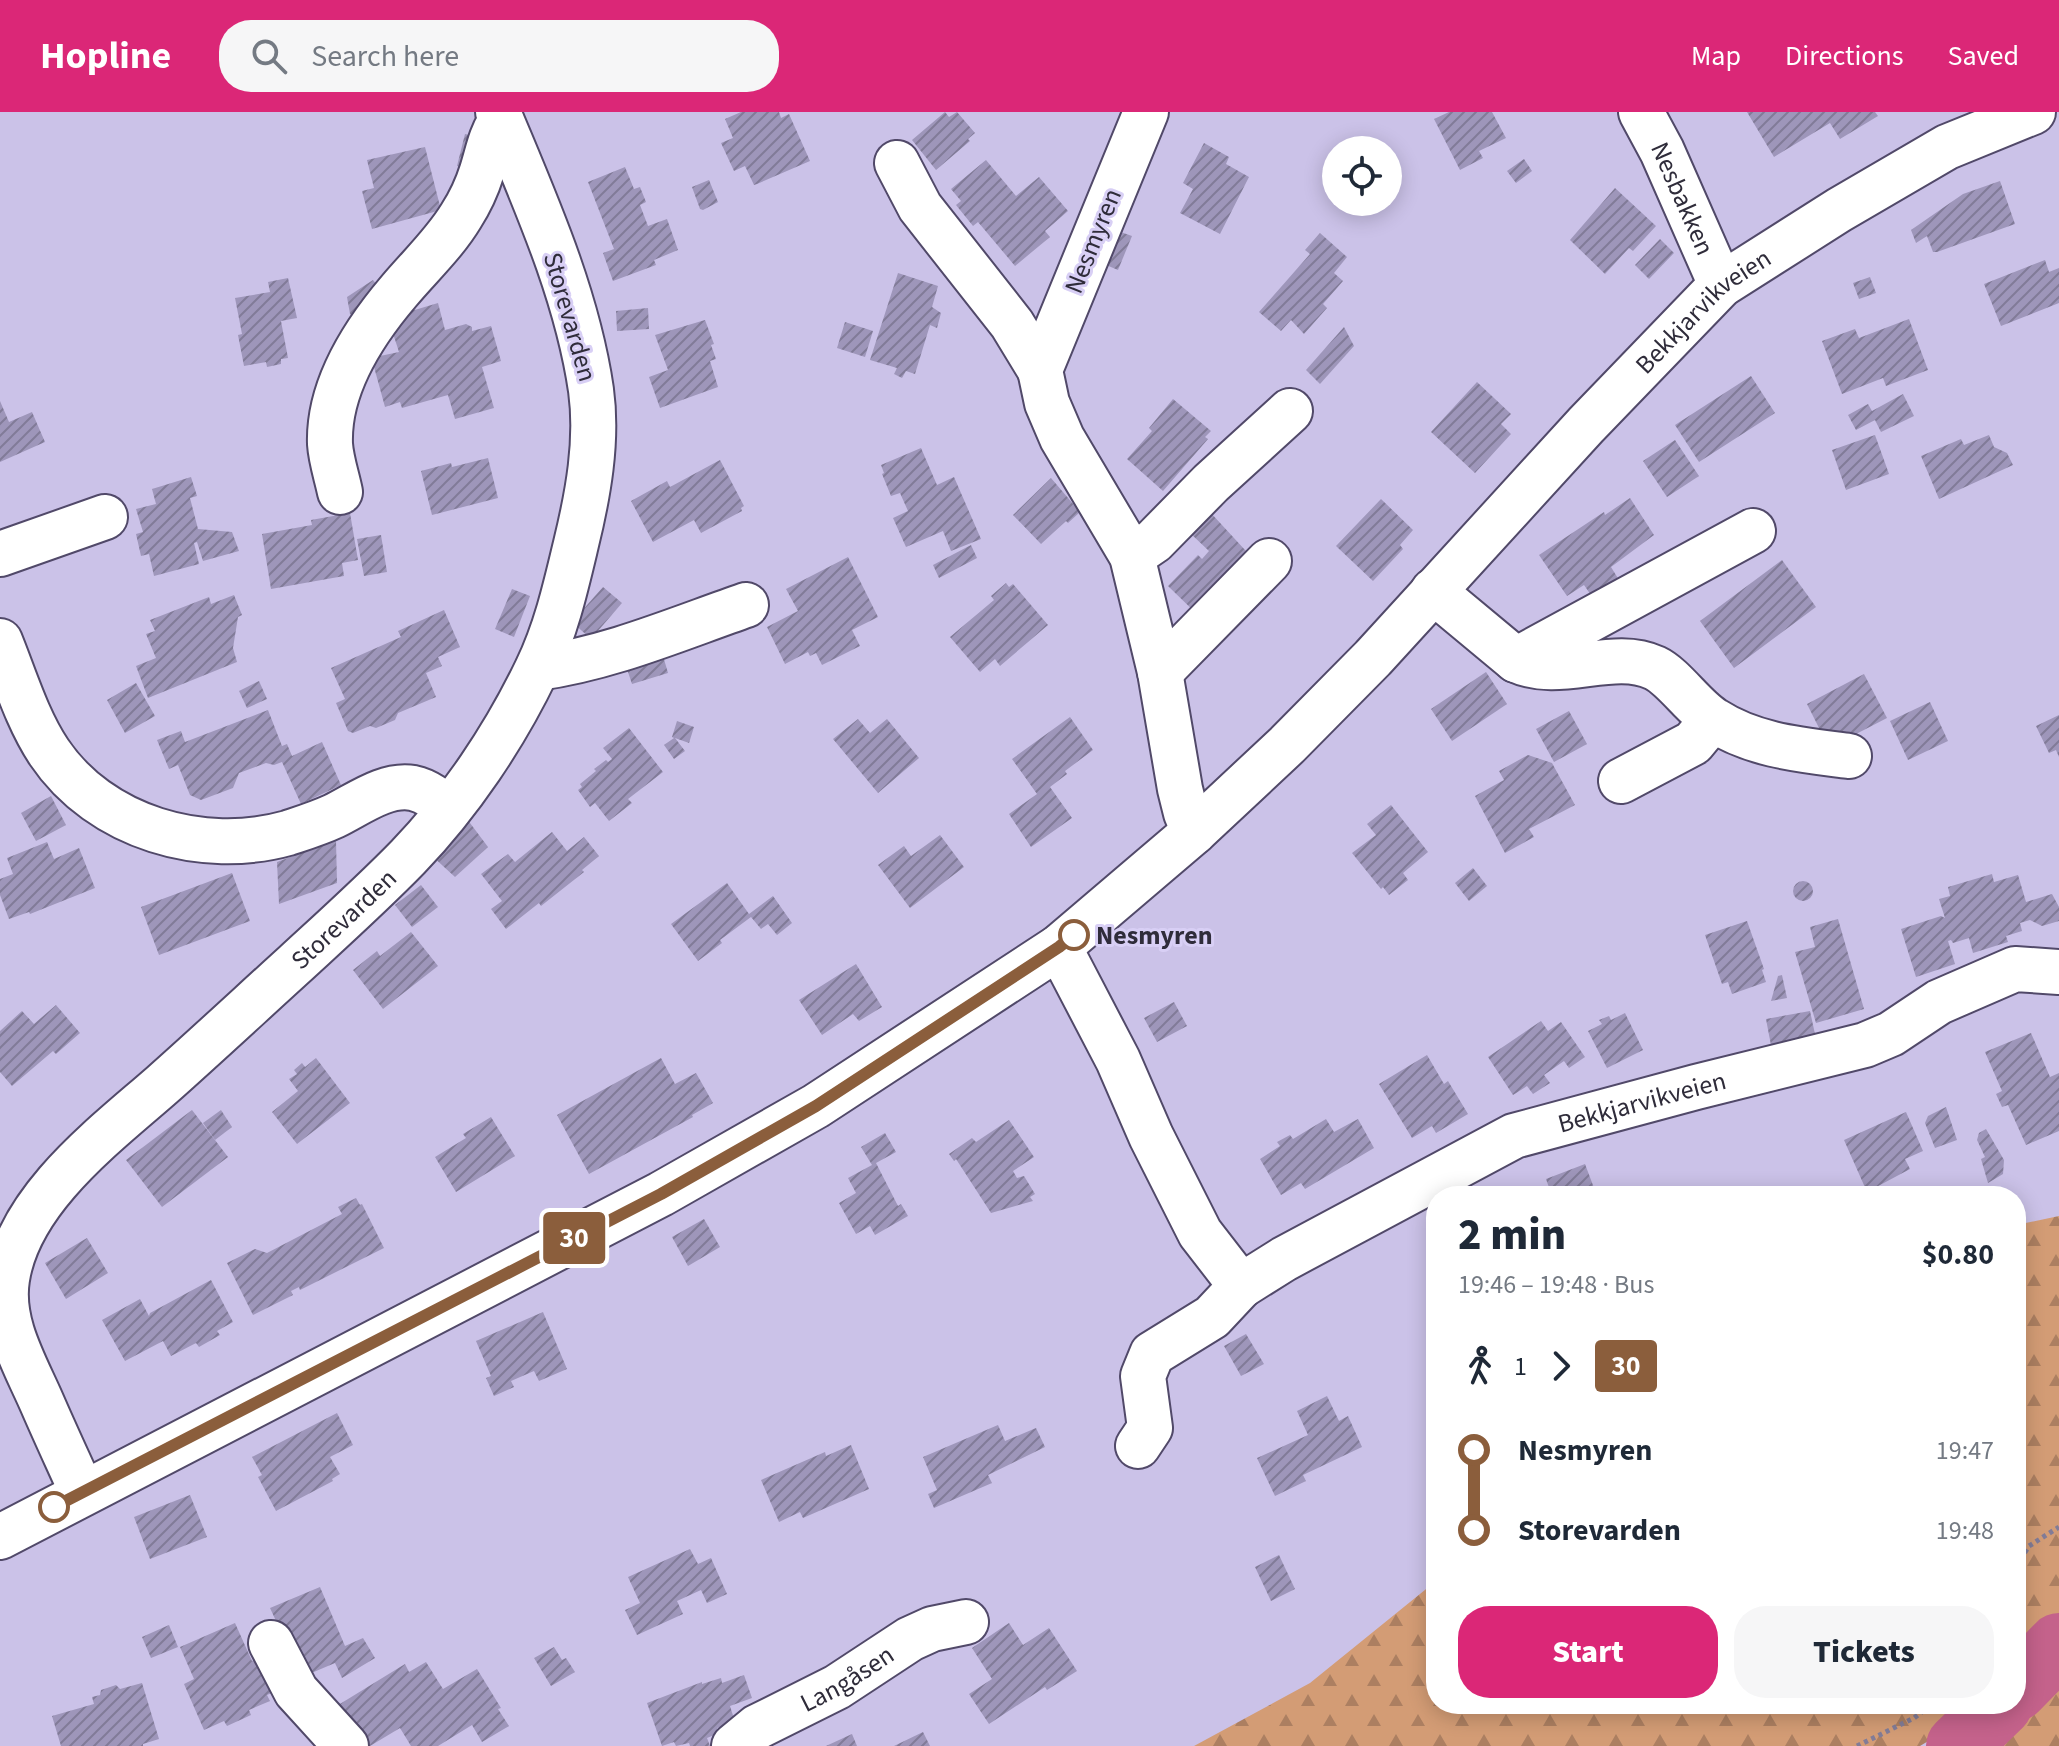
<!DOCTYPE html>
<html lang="en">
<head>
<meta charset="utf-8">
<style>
  body { margin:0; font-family:"Source Sans 3",sans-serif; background:#f6f6f7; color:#1f2937; height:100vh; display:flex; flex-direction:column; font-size:30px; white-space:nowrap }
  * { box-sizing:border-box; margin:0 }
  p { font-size:26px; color:#747a83 }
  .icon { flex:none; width:44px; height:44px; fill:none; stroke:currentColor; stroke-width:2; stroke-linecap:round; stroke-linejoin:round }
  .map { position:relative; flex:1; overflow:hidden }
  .sheet { position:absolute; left:1426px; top:1074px; width:600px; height:528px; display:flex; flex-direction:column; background:#fff; border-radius:32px; box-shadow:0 4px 20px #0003 }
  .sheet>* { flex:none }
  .badge { padding:0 16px; border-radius:6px; font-size:28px; line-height:52px }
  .controls { position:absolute; left:1322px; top:24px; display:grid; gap:16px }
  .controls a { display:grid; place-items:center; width:80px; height:80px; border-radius:50%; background:#fff; box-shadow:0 4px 20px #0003; font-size:40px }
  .map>.badge { position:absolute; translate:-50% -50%; box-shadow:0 0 0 4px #fff }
  .legs { display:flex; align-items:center; gap:12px; height:88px; padding:0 32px; font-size:26px }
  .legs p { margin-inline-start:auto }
  .summary { display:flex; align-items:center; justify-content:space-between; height:136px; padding:0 32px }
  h1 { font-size:44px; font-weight:800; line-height:60px }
  .action { display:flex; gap:16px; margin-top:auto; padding:16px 32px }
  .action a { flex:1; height:92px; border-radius:32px; background:#db2777; color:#fff; font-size:32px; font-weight:800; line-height:92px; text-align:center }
  .action a+a { background:#f6f6f7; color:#1f2937 }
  ul { padding:0 32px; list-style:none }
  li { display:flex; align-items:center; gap:28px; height:80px; font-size:30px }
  li i { display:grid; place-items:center; width:12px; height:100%; margin:0 10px; background:currentColor }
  li i::after { content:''; width:20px; height:20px; margin:-10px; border:6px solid; border-radius:50%; background:#fff }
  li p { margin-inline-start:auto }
  li:first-child i { background:linear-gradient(#0000 50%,currentColor 0) }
  li:last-child i { background:linear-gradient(currentColor 50%,#0000 0) }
  header { display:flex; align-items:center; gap:48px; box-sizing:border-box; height:112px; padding:0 40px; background:#db2777; color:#fff }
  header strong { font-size:38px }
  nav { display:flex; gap:44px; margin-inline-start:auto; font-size:28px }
  .search { width:560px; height:72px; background:#f6f6f7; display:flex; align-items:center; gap:20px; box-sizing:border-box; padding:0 28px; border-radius:32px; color:#747a83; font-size:30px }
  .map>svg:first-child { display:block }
</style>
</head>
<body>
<header>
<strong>Hopline</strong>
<div class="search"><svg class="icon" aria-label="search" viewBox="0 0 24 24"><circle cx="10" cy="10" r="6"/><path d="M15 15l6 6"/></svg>Search here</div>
<nav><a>Map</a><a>Directions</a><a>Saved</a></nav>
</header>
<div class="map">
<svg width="2059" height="1634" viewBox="0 0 2059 1634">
  <defs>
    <pattern id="forest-firs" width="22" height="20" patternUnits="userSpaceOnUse" patternTransform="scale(2)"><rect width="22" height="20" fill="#d39c75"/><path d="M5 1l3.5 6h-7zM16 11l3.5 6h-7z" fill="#ac7f61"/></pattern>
    <pattern id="building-hatch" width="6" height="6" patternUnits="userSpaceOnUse" patternTransform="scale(2)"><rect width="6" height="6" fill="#9e96ba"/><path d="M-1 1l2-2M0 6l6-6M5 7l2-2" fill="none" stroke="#817b98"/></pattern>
  </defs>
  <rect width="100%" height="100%" fill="#cbc2e8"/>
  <polygon fill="url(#forest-firs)" points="2059,1104 2059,1634 1944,1634 1935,1625 1920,1634 1194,1634 1310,1571 1436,1469 1436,1592 2016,1592 2016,1113"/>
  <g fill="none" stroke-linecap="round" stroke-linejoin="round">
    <g stroke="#c4628b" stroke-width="64">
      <polyline points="2016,1577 2059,1533"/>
      <polyline points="1958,1634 2001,1592"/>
    </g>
  </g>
  <g fill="url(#building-hatch)">
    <polygon points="741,0 779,0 781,6 789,2 810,49 757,72 754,73 745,54 734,59 721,31 733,26 725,7"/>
    <polygon points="945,0 949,5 957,0 975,21 968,27 970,29 936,58 912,28"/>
    <polygon points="1449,0 1492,0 1506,26 1479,39 1483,46 1460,58 1434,7"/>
    <polygon points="1747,0 1875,0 1878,4 1840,27 1830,11 1774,45"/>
    <polygon points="465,22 483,26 474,59 457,54"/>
    <polygon points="1204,31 1229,45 1226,52 1249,65 1220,122 1180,101 1193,77 1183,71"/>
    <polygon points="425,35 441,98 372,117 362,79 374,76 367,48"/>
    <polygon points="1524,47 1532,59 1516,71 1507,59"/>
    <polygon points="986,48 1016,84 1039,65 1068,99 1045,119 1050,125 1015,154 978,110 973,114 956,93 961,89 951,77"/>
    <polygon points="625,55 634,77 640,75 646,90 640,93 648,114 667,107 678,138 654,148 656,153 613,169 603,141 614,137 588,70"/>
    <polygon points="709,68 718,90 703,98 700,97 692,75"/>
    <polygon points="2000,69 2015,112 1937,140 1933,140 1927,124 1916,131 1911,118 1963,82"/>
    <polygon points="1615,76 1656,114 1633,139 1629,136 1605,162 1570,128"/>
    <polygon points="1112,117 1132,124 1118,158 1099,150"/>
    <polygon points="1320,121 1347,145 1334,161 1343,169 1323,192 1327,196 1304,222 1291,208 1281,219 1259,200 1310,142 1305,138"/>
    <polygon points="1660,127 1674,141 1649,167 1635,153"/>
    <polygon points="2045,148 2049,160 2059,156 2059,191 2001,214 1984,172"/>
    <polygon points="898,161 938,174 932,195 941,201 937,216 930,213 915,262 906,259 902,266 894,262 897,256 870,248"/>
    <polygon points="1870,165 1876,181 1859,187 1853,171"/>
    <polygon points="288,166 297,206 281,209 288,246 281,247 281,252 267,255 266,250 244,254 238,223 242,222 235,186 270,180 268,170"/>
    <polygon points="373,168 383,181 360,209 350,202 347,185"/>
    <polygon points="438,191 445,218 466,212 472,215 472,219 491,214 501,249 482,255 494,296 455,307 448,283 402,296 400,290 385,295 374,255 380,244 399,240 388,206"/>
    <polygon points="648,196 649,217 617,219 616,199"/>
    <polygon points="1909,207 1928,258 1886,274 1883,266 1842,282 1822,229 1855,217 1859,226"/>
    <polygon points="705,208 714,232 711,233 716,247 710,249 718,275 660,296 649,265 668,258 655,223"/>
    <polygon points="845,210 873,219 865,245 837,236"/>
    <polygon points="1344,215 1354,234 1320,272 1306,258"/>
    <polygon points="1751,264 1775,301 1699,350 1675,313"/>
    <polygon points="1477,270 1511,302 1501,312 1511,322 1475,361 1431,320"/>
    <polygon points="1903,282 1914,304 1881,320 1875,308 1856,318 1848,303 1868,292 1872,299"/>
    <polygon points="1173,287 1211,319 1205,325 1208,327 1163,379 1127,347 1152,319 1149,316"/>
    <polygon points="0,289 9,310 32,300 45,330 0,350"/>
    <polygon points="1875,323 1889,362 1846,378 1832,338"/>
    <polygon points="1989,323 1994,335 2007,341 2013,353 1939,387 1921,344 1961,327 1964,333"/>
    <polygon points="1675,328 1699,364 1667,385 1643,349"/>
    <polygon points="921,336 937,373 954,365 981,427 951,439 943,419 906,435 893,406 908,399 900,381 891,384 882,362 884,361 881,353"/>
    <polygon points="488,346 498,386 432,403 421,359 451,351 452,355"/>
    <polygon points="720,348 744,394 741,396 742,399 701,421 694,408 653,430 631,389 667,369 670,375"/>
    <polygon points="191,365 197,384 190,386 198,417 232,420 239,439 203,449 197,430 194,431 199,452 154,464 149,442 141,444 136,422 143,420 136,397 156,392 152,377"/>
    <polygon points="1051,366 1080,400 1068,411 1066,409 1041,432 1013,403"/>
    <polygon points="1630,386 1654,423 1611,455 1619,468 1593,486 1584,473 1567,484 1539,443 1604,400 1605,403"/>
    <polygon points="1381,387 1413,418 1400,433 1403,437 1373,469 1336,434"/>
    <polygon points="1210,400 1257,451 1202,507 1168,474 1198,443 1202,447 1209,439 1190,421"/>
    <polygon points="350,401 358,448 342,451 344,464 271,477 262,422 312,413 311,408"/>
    <polygon points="381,423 387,460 364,464 357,427"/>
    <polygon points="971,433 977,446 939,466 933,453"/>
    <polygon points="848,445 878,505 852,518 860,534 822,553 816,541 810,544 808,540 785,552 767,515 798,499 786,477"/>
    <polygon points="1782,448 1816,495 1734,556 1700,509"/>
    <polygon points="1006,471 1009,475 1013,472 1048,513 1000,554 995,547 980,560 950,525 994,488 991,484"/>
    <polygon points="603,475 622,491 591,527 572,510"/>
    <polygon points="512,477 530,484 514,525 495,517"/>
    <polygon points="234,483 242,503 238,505 233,536 237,550 148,586 136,554 156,546 146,522 155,519 150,508 209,485 211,492"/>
    <polygon points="444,498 460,535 438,545 442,554 426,561 436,585 398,601 395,608 376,616 370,614 353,621 348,619 336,591 345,587 331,556 401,525 398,519"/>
    <polygon points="661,537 668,561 632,572 624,548"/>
    <polygon points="1486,560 1507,592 1452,629 1431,597"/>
    <polygon points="1864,562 1887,606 1829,636 1807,592"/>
    <polygon points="259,569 267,587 247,596 239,579"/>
    <polygon points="136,571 155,604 125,621 107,588"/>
    <polygon points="1930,590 1948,629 1908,648 1890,609"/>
    <polygon points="268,598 282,634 287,632 292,644 322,630 341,673 301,692 282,650 274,653 266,651 239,661 233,676 201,688 190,683 178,653 169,657 157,628 181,619 185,630"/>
    <polygon points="1569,599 1587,632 1554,650 1536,617"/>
    <polygon points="2059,603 2059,645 2056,638 2049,641 2036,614"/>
    <polygon points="1070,605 1093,638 1065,659 1067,662 1050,675 1072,706 1031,735 1009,702 1037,682 1012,647"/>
    <polygon points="858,607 870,621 887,607 919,646 878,681 833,627"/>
    <polygon points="677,609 694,615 689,631 675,626 685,639 674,647 664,633 674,626 672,625"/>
    <polygon points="629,616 663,660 628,687 632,691 609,709 595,691 590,695 578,678 582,675 580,672 596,659 594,657 606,648 608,650 612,647 603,636"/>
    <polygon points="1528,643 1552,651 1575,693 1529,717 1534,725 1505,741 1475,684 1504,668 1499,659"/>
    <polygon points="51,684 66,713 36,729 21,701"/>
    <polygon points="1391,693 1428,740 1403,761 1408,768 1389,783 1383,775 1381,777 1352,741 1376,723 1367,712"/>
    <polygon points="467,707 488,735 455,765 431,743"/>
    <polygon points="552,720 567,739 584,725 599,744 582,758 584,760 541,794 539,791 506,817 491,797 502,789 481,762 508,742 515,750"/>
    <polygon points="940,723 964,755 910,796 878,753 904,734 911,744"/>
    <polygon points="336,728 337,771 279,792 277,750"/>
    <polygon points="47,730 54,747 79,736 95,776 30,802 29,800 9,807 0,783 0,767 13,762 7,746"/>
    <polygon points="1473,756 1487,774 1469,789 1455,771"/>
    <polygon points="232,761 250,809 159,843 141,795"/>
    <polygon points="1992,762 1994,770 2018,763 2026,790 2052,782 2059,795 2059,809 2042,814 2030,808 2020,811 2022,819 2006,824 2008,830 1973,841 1969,826 1953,831 1951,828 1948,829 1955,852 1916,865 1901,817 1941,804 1945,806 1939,787 1950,784 1948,775"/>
    <circle cx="1803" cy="779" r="10"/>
    <polygon points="727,771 749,802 773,784 792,811 777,823 768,812 761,817 751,805 720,828 722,831 698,849 671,812"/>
    <polygon points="421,773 438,795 412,815 395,793"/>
    <polygon points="1838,807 1864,897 1816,911 1795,840 1815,835 1810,815"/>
    <polygon points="1747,809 1764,857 1762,858 1766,870 1732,882 1728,870 1722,872 1705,823"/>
    <polygon points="411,820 438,854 383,897 353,858 377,839 380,844"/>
    <polygon points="856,852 882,895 859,909 853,902 822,923 799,888"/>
    <polygon points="1782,863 1787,886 1771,889 1778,864"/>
    <polygon points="1174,890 1187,914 1157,930 1144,906"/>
    <polygon points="56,893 80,921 56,942 53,939 12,974 0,960 0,919 22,899 34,912"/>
    <polygon points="1810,899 1818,936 1773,944 1766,907"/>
    <polygon points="1625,901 1643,938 1607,956 1588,919 1602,912 1599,908 1609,904 1611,908"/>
    <polygon points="1541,909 1548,919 1561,910 1585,945 1569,956 1564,949 1544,963 1550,971 1533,982 1527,974 1513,983 1488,945"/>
    <polygon points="2031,921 2050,965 2059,961 2059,1019 2026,1033 2008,993 2002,995 1996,982 2002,979 1985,940"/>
    <polygon points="1427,943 1444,972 1448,969 1468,1002 1436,1021 1432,1014 1412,1026 1379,972"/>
    <polygon points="316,946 350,991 297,1032 272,1000 298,979 289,967 297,962 294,958 302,951 305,955"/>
    <polygon points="661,946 675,972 696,961 713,991 692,1003 693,1005 589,1062 557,1003"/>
    <polygon points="1946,995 1957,1028 1935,1036 1925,1011 1928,1004"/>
    <polygon points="192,998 228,1045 162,1095 126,1048"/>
    <polygon points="221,998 232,1015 215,1028 203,1011"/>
    <polygon points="1906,1000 1923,1039 1905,1047 1910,1057 1867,1080 1844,1028"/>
    <polygon points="491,1005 515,1044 456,1080 435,1045 466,1026 463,1022"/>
    <polygon points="1326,1007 1334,1020 1358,1007 1374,1036 1305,1077 1301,1071 1281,1083 1260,1047 1280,1034 1277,1030 1290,1023 1293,1027"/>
    <polygon points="1009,1008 1034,1045 1013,1059 1017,1066 1024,1064 1035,1082 1030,1085 1033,1089 991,1101 956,1047 954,1049 949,1042 972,1026 976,1030"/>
    <polygon points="1986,1017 2004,1048 2003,1062 1988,1071 1981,1047 1985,1045 1977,1028 1979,1021"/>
    <polygon points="885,1021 896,1040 876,1051 898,1094 901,1092 908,1104 875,1123 870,1114 856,1122 839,1091 856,1081 848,1066 872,1053 861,1035"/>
    <polygon points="1585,1052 1597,1084 1552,1084 1546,1067"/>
    <polygon points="356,1086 360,1093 362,1092 384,1136 300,1178 299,1175 291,1179 293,1183 253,1203 227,1151 255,1137 267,1141 342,1102 338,1095"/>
    <polygon points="704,1107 720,1135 688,1154 672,1125"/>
    <polygon points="87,1126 108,1161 66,1187 45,1151"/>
    <polygon points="211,1168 233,1210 217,1219 220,1223 199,1235 196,1231 171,1244 163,1229 125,1249 102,1208 140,1187 149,1204 150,1201"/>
    <polygon points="543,1200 567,1257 539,1269 534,1259 511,1269 514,1275 494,1284 486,1266 491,1264 476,1229"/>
    <polygon points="1246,1222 1264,1252 1241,1264 1224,1234"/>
    <polygon points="1327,1284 1339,1309 1348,1304 1362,1335 1303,1363 1306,1369 1275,1384 1257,1346 1308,1323 1297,1299"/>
    <polygon points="337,1301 353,1333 330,1345 340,1362 332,1367 333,1369 276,1399 258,1365 262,1363 252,1345"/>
    <polygon points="998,1313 1005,1329 1036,1316 1045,1335 988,1363 992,1371 934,1396 928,1382 937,1378 923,1345"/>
    <polygon points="851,1333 869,1377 803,1406 800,1400 779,1410 761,1368 825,1340 826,1344"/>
    <polygon points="190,1383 207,1425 150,1447 134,1405"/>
    <polygon points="690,1437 698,1452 711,1446 727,1482 707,1491 701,1478 677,1489 683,1502 637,1523 625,1498 640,1491 628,1465"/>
    <polygon points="1279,1443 1295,1477 1271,1489 1255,1455"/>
    <polygon points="320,1475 345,1534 363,1526 375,1546 342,1566 335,1551 302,1565 270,1496"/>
    <polygon points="235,1511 252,1549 264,1544 279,1578 267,1583 270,1589 249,1598 251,1603 227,1614 224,1609 204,1618 184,1572 194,1567 180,1535"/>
    <polygon points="1009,1511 1023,1533 1049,1516 1077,1559 1047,1578 1045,1575 989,1612 969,1582 992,1567 972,1536"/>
    <polygon points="169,1513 178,1535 151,1546 142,1525"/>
    <polygon points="554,1535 562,1548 566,1546 575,1560 551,1574 534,1546"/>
    <polygon points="426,1550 443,1577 477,1557 501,1596 498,1597 509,1614 482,1630 472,1613 438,1634 411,1634 400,1616 370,1634 359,1634 335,1595 405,1552 409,1560"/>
    <polygon points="744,1563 752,1586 730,1594 735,1610 717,1616 719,1621 707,1626 710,1634 690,1634 689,1631 676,1634 674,1630 662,1634 647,1591 702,1570 702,1572 721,1566 722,1571"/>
    <polygon points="142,1571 159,1627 143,1632 143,1634 61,1634 52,1604 94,1592 92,1585 100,1583 101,1578 116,1573 120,1577"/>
    <polygon points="923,1620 930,1634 894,1634"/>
    <polygon points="852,1622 857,1634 826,1634"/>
  </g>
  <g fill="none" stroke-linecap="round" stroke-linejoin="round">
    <defs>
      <g id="minor">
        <polyline points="1146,0 1040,258 1047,291 1062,326 1132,444 1160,560 1180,677 1186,701 1194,720"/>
        <path id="s1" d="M1641,0L1662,39L1721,173"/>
        <polyline points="897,51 920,95 1012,212 1040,258"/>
        <path d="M340,380C337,365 331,348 330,332C328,276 364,220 399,179C420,154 444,132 461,104C470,90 477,75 482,59C488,40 490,25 501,8"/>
        <polyline points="0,442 105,405"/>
        <polyline points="1132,444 1154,429 1211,371 1290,299"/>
        <polyline points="1433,479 1516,548 1753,419"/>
        <path d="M0,529C15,566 27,607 49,640C100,716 203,745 288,721C303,716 319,711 334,704C357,693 385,671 413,676C427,679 438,688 449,697"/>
        <path d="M1516,548C1561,569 1612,536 1655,556C1674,565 1694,596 1714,608C1754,634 1803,638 1849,644"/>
        <path d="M538,556C610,546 677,517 746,493"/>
        <polyline points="1160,560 1269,449"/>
        <polyline points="1621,669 1693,631 1712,608"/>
        <path id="s2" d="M1059,835L1118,948L1151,1024L1200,1121L1241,1174L1284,1147L1514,1024L1696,975L1865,933L1891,922L1939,890L2015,857L2059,860"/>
        <polyline points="1138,1334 1150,1316 1143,1264 1152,1242 1212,1205 1241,1174"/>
        <path id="s3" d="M82,1380C69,1351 55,1321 42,1291C25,1252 0,1211 7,1167C19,1087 105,1023 162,973C207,933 251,892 295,852C333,817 372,782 408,745C460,691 505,624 537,557C556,518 566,474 576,432C588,383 598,329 591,278C577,182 535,89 498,0"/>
        <path id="s4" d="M0,1425L661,1082L816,994L1059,835L1194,720L1287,633L1373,546L1586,313L1721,173L1839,98L1947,35L2033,0"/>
        <polyline points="271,1531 296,1579 346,1634"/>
        <path id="s5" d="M734,1634L757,1615L837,1575L910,1527L932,1517L966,1510"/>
      </g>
    </defs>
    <use href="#minor" stroke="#514969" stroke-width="48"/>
    <g stroke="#827c97" stroke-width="5" stroke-dasharray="4 4" stroke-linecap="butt">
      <polyline points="2016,1454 2029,1434 2059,1415"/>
      <polyline points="1857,1634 1914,1606 1932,1592"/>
    </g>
    <use href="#minor" stroke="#fff" stroke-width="44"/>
  </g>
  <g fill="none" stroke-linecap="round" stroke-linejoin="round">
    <defs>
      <polyline id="line-1" points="54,1395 661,1082 816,994 1059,835 1074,823"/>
    </defs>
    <use href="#line-1" stroke="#fff" stroke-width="18"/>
    <use href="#line-1" stroke="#8b5e3c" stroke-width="12"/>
  </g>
  <g fill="#fff" stroke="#8b5e3c" stroke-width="4">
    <circle cx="1074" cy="823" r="14"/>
    <circle cx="54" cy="1395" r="14"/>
  </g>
  <g text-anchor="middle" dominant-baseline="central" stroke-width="6" stroke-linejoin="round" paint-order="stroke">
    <g font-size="26" fill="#2f2c3a" stroke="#d8cff5">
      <text stroke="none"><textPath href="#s1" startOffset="96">Nesbakken</textPath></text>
      <text transform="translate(1093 129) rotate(-68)">Nesmyren</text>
      <text stroke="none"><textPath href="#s4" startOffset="2120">Bekkjarvikveien</textPath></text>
      <text transform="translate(570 205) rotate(74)">Storevarden</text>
      <text stroke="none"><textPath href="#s3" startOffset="728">Storevarden</textPath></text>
      <text stroke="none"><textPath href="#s2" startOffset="830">Bekkjarvikveien</textPath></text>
      <text stroke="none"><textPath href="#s5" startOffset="132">Langåsen</textPath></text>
    </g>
    <g font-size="26" font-weight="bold" fill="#2f2c3a" stroke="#d8cff5" text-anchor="start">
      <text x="1096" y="823">Nesmyren</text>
    </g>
  </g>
</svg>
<div class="controls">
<a><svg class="icon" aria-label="locate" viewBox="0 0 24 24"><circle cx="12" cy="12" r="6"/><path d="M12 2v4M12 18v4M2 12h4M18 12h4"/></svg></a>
</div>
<b class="badge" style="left:574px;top:1126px;background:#8b5e3c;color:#fff">30</b>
<section class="sheet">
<div class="summary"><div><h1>2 min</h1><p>19:46 – 19:48 · Bus</p></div><b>$0.80</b></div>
<div class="legs"><svg class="icon" aria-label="walk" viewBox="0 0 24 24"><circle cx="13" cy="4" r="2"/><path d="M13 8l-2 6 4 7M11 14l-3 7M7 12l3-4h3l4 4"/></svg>1<svg class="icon" aria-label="forward" viewBox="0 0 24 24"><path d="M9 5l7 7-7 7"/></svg><b class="badge" style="background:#8b5e3c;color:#fff">30</b></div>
<ul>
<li><i style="color:#8b5e3c"></i><b>Nesmyren</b><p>19:47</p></li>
<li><i style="color:#8b5e3c"></i><b>Storevarden</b><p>19:48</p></li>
</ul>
<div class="action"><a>Start</a><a>Tickets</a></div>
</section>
</div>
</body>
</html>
